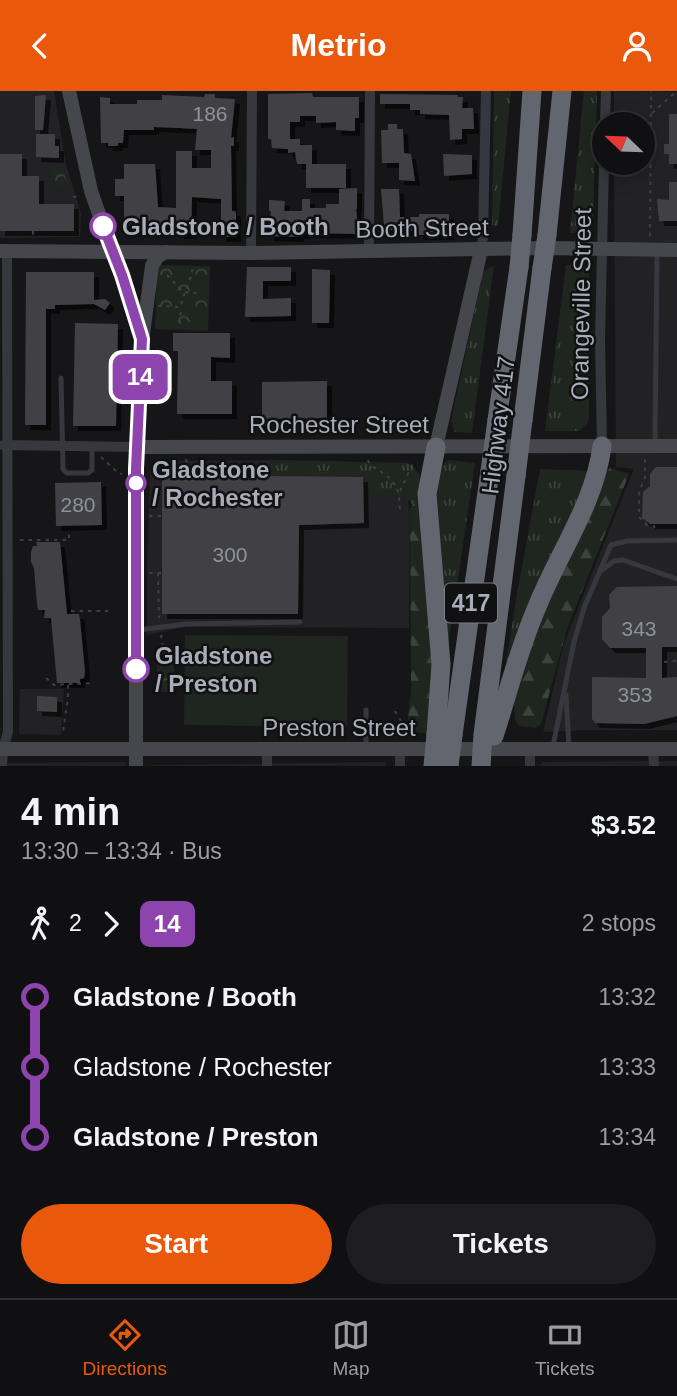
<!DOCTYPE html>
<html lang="en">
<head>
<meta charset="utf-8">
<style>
  body { margin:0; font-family:Arial,sans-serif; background:#1e1e20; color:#f1f3f6; height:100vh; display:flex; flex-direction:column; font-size:26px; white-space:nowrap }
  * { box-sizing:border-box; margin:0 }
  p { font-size:23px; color:#9c9d9f }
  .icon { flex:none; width:38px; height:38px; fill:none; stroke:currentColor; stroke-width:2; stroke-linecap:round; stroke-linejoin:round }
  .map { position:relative; height:675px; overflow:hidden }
  .drawer { display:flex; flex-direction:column; background:#101012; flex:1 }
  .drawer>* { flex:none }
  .badge { padding:0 14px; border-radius:10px; font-size:24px; line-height:46px }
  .needle { width:46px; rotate:293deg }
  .fabs { position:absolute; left:592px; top:21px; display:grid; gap:14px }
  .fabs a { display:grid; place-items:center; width:63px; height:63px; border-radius:50%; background:#101012; box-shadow:0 4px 18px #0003,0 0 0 2px #303032; font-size:35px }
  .map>.badge { position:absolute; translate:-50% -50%; box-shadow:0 0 0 4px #fff }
  .legs { display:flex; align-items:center; gap:10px; height:77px; padding:0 21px; font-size:23px }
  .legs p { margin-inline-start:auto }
  .headline { display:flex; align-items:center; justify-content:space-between; height:119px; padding:0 21px }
  h1 { font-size:38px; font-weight:600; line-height:52px }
  .action { display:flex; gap:14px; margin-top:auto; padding:14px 21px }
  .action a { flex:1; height:80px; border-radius:42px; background:#ea580c; color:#fff; font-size:28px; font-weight:600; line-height:80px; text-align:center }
  .action a+a { background:#1e1e20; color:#f1f3f6 }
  ul { padding:0 21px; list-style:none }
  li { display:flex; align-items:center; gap:24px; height:70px; font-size:26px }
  li i { display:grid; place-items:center; width:10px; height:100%; margin:0 9px; background:currentColor }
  li i::after { content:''; width:18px; height:18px; margin:-9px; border:5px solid; border-radius:50%; background:#101012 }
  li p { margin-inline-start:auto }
  li:first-child i { background:linear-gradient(#0000 50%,currentColor 0) }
  li:last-child i { background:linear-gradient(currentColor 50%,#0000 0) }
  header { display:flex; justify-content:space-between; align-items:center; height:91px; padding:0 21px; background:#ea580c; color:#fff; font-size:32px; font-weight:600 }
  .tabs { display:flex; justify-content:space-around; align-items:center; height:98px; border-top:2px solid #303032; background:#101012; font-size:19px; color:#9c9d9f }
  .tabs a { display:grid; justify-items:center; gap:4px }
  .tabs .active { color:#ea580c }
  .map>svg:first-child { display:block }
</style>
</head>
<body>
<header><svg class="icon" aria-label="back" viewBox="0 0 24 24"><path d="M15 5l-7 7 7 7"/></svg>Metrio<svg class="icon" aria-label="person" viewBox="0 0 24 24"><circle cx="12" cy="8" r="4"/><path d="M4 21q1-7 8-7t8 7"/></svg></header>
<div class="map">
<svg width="677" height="675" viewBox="0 0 677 675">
  <defs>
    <pattern id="grass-tufts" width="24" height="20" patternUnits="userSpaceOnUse" patternTransform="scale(1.75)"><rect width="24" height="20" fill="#1e261f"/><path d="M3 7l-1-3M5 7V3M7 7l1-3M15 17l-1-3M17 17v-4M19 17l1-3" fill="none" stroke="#3c433d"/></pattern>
    <pattern id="forest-firs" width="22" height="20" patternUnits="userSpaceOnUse" patternTransform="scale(1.75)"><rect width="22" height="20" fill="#1e261f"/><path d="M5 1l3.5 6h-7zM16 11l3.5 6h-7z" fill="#3c433d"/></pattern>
    <pattern id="park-crowns" width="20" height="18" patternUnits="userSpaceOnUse" patternTransform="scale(1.75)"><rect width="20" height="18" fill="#1e261f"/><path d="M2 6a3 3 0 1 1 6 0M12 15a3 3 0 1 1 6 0" fill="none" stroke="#3c433d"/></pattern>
    <filter id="shadow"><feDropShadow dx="5" dy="5" stdDeviation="0" flood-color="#0009"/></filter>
  </defs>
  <rect width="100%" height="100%" fill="#161618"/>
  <g fill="#222225">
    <polygon points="0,0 35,0 35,3 36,0 54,0 66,73 81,123 80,146 0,147"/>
    <polygon points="614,0 677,1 677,639 589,639 543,641 564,552 634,378 616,376 614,72 642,72 642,33 614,33"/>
    <polygon points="271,369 404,372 410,424 409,537 185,536 147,544 147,475 150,378 158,370"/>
    <polygon points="20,598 64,598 61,644 19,643"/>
    <polygon points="677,670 677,675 539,675 543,671"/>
    <polygon points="126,671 125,675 0,675 0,672"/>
    <polygon points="386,671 386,675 151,675 151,674"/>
  </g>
  <g fill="url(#grass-tufts)">
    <polygon points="494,0 511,0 498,135 492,134"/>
    <polygon points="584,0 597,0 593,125 589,141 570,142"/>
    <polygon points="583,173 588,177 590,191 589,327 587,334 579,340 545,340 566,174"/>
    <polygon points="494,174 472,342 455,341 451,330 483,181"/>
    <path d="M271,369L408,372C428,384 422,405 421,425L406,405L364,404L363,384H266L265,373Z"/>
    <polygon points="449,369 475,372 446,569 435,432 438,386 444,372"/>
    <polygon points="540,378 587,380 581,404 505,579 516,509"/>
  </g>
  <g fill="url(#forest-firs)">
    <polygon points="610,377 629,383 567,538 541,633 536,637 519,635 515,629 514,612 541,524 605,382"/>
    <polygon points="414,412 421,425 434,550 430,642 412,641 407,637 411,599 410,417"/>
  </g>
  <g fill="url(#park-crowns)">
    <polygon points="63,77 68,97 52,97 51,78"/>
    <polygon points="157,174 210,175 208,240 155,238"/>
    <rect x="157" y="573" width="17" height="28"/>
  </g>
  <polygon fill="#1e261f" points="185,544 348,545 347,636 184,634"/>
  <g fill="#404145" filter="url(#shadow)">
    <polygon points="312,2 313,6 359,6 359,27 355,27 355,40 336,39 336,31 316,32 316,25 300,25 300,31 290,31 290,48 300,48 300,54 312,54 312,73 297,73 295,61 288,62 288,58 272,57 271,48 268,48 268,3"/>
    <polygon points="205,3 215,3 215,7 235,8 231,47 234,46 234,55 231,55 232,120 235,120 236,123 236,146 221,146 221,108 192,106 191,143 179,143 179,136 124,134 124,105 115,105 115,88 124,88 124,73 155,73 158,116 176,117 176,60 192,60 192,77 211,77 211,59 195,59 197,38 180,37 154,36 154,39 124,39 123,52 118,52 118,55 108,55 108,52 101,52 100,6 110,7 110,13 137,13 137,9 162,9 162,4 204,6"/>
    <polygon points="380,3 458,4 458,6 463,6 462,17 473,17 474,38 462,38 462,48 450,49 449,24 420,23 420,19 410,19 410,13 380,13"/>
    <polygon points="46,4 43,39 35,39 35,5"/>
    <polygon points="669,23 677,23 677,73 669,73 669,63 664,63 664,53 669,53"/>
    <polygon points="388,33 397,33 397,38 403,38 404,62 411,63 415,90 399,89 399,72 382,72 381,39 388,39"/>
    <polygon points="36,43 55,43 55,55 59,55 59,67 36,66"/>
    <polygon points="0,63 22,63 22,85 39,85 39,113 74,113 74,140 0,140"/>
    <polygon points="443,63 472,64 472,83 444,85"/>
    <rect x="306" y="73" width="40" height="24"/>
    <polygon points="669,91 677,91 677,130 659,130 657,108 669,109"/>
    <polygon points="357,97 357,118 356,118 359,143 310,142 299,143 299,146 269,145 271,120 269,120 269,109 285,110 284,120 302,120 302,108 310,108 310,117 326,117 326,113 339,113 339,98"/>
    <polygon points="381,98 399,98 400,126 419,126 419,123 449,123 449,144 418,144 418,140 388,139 384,135"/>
    <polygon points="247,176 291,176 291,190 263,190 263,208 291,207 291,225 245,226"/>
    <polygon points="312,178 330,179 329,232 312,232"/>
    <polygon points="26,181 94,181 94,209 105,208 110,212 105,219 94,213 55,214 55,218 46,218 46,334 25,334"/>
    <polygon points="75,232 118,233 116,335 73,335"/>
    <polygon points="173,242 230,242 230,267 211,266 211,290 232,290 232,323 177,323 178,260 173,260"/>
    <polygon points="327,290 327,327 262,328 262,291"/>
    <polygon points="656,376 677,376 677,433 650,433 642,427 643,401 650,395 650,383"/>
    <polygon points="162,384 363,386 364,432 299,434 298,523 162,523"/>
    <polygon points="101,391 102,434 56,435 55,392"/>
    <polygon points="36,451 60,451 67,523 79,523 80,529 85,581 84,587 80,588 80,592 57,592 51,527 44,527 45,519 38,519 37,513 34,477 31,471 31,461 33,455 37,455"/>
    <polygon points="677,495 677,556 662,556 662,587 677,586 677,625 644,633 595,632 592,628 592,586 646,587 646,557 610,557 602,548 602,526 610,517 609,504 617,496"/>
    <polygon points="37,605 57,606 57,621 37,620"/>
  </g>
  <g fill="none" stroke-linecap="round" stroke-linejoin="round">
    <g stroke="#3d3f44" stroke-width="2" stroke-dasharray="3.5 5" stroke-linecap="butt">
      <polyline points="652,22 677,0"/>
      <polyline points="73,106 79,105"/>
      <polyline points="33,140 33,147"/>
      <polyline points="650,145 651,0"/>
      <polyline points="167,184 183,201 197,202"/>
      <path d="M158,215L181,216C183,201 192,189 193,174"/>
      <polyline points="180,233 181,217"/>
      <polyline points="101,366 117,381 122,383"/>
      <polyline points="186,368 188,379 258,380 260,369"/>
      <polyline points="645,368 645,387 639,400 639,426 647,434 654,435 655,440"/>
      <path d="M368,369L370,374C394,389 399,391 400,420"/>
      <polyline points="400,400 413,372"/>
      <polyline points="149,425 162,425"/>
      <polyline points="20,449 69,449 69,440"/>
      <polyline points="149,482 162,482"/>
      <polyline points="158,482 159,527"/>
      <polyline points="71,520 108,520"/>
      <polyline points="161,544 164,563 169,573"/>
      <polyline points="664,571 677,570"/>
      <path d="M46,587L54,594L68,593C69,611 64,626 63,644"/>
      <polyline points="69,593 94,592"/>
      <polyline points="395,620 401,630 400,644"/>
    </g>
    <g stroke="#37383d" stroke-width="5">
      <polyline points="61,287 63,378 67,382 88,382 92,379 92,355"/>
      <polyline points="655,352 657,159"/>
      <polyline points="601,480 614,470 623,469 677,488"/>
      <polyline points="139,539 186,533 300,531"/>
      <polyline points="566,604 569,657"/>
      <polyline points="553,655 574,551 584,517 611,454 627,450 677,449"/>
      <polyline points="366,658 366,619"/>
    </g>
    <g stroke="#37383d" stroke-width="10">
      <polyline points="605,33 606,0"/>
      <polyline points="481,159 483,147 486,0"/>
      <polyline points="369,160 370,0"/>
      <polyline points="251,162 252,0"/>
      <polyline points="3,354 137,356"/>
      <polyline points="602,355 600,249 604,72"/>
      <polyline points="653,658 654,675"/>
      <polyline points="2,675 3,658 8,641 7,160"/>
      <polyline points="267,675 267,658"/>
      <polyline points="400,675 400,659"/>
      <polyline points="530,675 530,658"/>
    </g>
    <g stroke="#45474d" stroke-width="14">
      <polyline points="69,0 91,100 112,160 122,184 142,248 136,378 136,675"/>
      <polyline points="0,160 251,162 546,157 677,159"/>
      <polyline points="143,243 152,175 157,166 166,161"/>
      <polyline points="137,356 677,355"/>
      <polyline points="436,356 481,159"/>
      <polyline points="0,658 677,658"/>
    </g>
    <g stroke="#63666e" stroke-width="19">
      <polyline points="522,144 532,0"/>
      <polyline points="547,144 562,0"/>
      <polyline points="497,329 519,176"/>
      <polyline points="523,329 542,177"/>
      <polyline points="436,356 427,403 441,573 436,644"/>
      <polyline points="453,644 490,380"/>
      <polyline points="483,644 516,385"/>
      <path d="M494,645C508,602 519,557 537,516C558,463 595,412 602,355"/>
    </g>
    <g stroke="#63666e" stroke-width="19">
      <polyline points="519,176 522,144"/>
      <polyline points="542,177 547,144"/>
      <polyline points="490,380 497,329"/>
      <polyline points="516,385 523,329"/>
      <polyline points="433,675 436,644"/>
      <polyline points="449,675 453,644"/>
      <polyline points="481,675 483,644"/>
    </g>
  </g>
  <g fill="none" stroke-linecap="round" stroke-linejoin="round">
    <defs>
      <polyline id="line-1" points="103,135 122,184 142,248 136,378 136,578"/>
    </defs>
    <use href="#line-1" stroke="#fff" stroke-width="16"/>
    <use href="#line-1" stroke="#8e44ad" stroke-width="10"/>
  </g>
  <g fill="#fff" stroke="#8e44ad" stroke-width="3.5">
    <circle cx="103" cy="135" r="12"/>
    <circle cx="136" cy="392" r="9"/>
    <circle cx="136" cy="578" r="12"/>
  </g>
  <g text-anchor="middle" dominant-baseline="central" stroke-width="5" stroke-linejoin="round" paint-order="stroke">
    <g font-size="21" fill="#8e929b">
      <text x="210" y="22">186</text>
      <text x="78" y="413">280</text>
      <text x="230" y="463">300</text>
      <text x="639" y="537">343</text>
      <text x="635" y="603">353</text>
    </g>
    <rect fill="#111113" stroke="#7b7e86" stroke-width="2" x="445" y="492.5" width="52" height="39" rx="5"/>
    <g font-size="23" font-weight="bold" fill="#a8adb8">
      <text x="471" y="512">417</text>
    </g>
    <g font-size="24" font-weight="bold" fill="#a8adb8" stroke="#111113" text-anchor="start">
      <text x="122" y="135">Gladstone / Booth</text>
      <text x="152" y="378">Gladstone<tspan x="152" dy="28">/ Rochester</tspan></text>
      <text x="155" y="564">Gladstone<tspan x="155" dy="28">/ Preston</tspan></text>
    </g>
    <g font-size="24" fill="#a8adb8" stroke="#111113">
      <text transform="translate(422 137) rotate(-1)">Booth Street</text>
      <text transform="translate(581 213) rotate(-89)">Orangeville Street</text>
      <text x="339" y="333">Rochester Street</text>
      <text transform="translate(498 334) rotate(-83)">Highway 417</text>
      <text x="339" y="636">Preston Street</text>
    </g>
  </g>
</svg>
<div class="fabs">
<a><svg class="needle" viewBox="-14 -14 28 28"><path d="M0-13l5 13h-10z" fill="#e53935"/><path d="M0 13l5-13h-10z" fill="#9c9d9f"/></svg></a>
</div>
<b class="badge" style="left:140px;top:286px;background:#8e44ad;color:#fff">14</b>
</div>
<section class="drawer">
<div class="headline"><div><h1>4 min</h1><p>13:30 – 13:34 · Bus</p></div><b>$3.52</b></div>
<div class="legs"><svg class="icon" aria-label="walk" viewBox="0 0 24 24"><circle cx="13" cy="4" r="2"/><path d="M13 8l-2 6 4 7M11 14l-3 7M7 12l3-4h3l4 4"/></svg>2<svg class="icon" aria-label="forward" viewBox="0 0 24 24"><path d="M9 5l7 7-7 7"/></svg><b class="badge" style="background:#8e44ad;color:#fff">14</b><p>2 stops</p></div>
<ul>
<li><i style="color:#8e44ad"></i><b>Gladstone / Booth</b><p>13:32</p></li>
<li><i style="color:#8e44ad"></i><span>Gladstone / Rochester</span><p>13:33</p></li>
<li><i style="color:#8e44ad"></i><b>Gladstone / Preston</b><p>13:34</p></li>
</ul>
<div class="action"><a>Start</a><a>Tickets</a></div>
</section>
<nav class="tabs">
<a class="active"><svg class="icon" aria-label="directions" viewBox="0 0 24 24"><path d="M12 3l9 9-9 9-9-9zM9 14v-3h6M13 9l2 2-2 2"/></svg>Directions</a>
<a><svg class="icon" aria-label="map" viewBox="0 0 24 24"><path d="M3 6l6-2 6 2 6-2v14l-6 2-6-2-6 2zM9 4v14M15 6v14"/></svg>Map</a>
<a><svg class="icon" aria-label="tickets" viewBox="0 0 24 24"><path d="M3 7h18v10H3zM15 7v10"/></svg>Tickets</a>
</nav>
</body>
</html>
